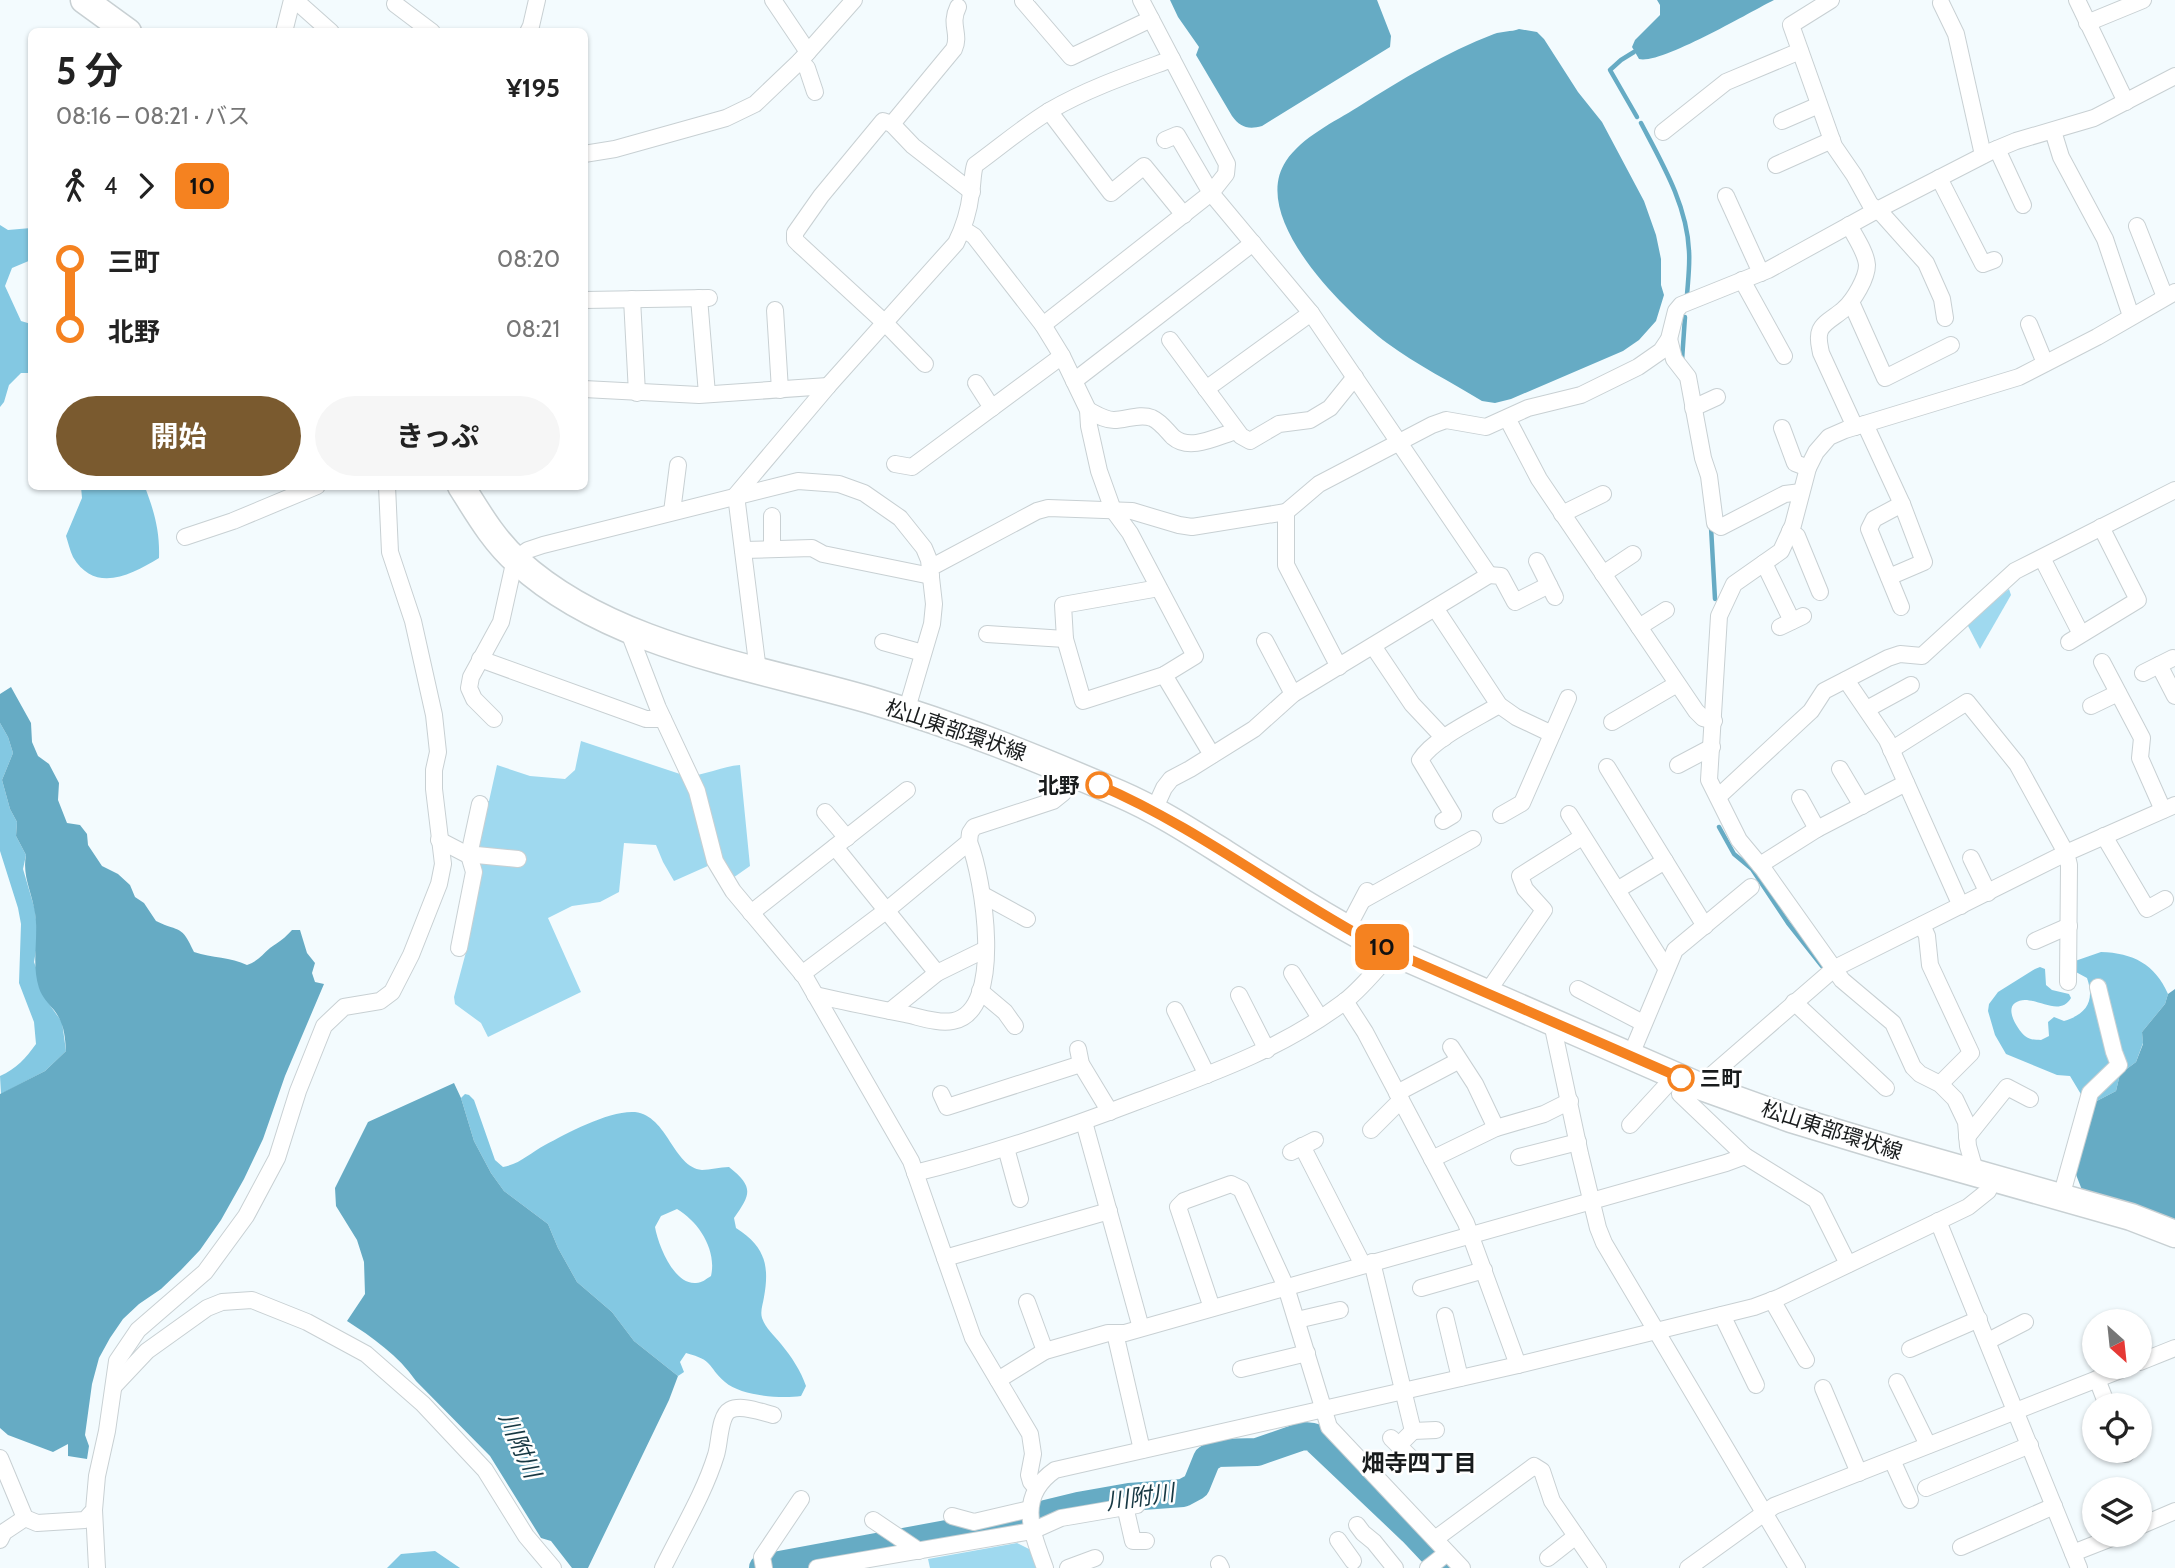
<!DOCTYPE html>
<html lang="ja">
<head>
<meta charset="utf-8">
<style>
  body { margin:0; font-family:Cabin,"Noto Sans JP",sans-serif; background:#f6f6f6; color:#222; height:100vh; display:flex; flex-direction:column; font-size:26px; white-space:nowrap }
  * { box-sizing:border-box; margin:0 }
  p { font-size:23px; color:#767676 }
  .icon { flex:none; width:38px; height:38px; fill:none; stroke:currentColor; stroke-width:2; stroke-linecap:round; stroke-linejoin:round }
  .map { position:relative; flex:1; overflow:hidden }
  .drawer { position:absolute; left:28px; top:28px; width:560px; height:462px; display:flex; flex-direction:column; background:#fff; border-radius:10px; box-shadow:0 2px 5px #0004 }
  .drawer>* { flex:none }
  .badge { padding:0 14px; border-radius:10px; font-size:24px; line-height:46px }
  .needle { width:46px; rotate:153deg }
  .tools { position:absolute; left:2082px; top:1309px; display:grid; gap:14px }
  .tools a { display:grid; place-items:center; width:70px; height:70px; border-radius:50%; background:#fff; box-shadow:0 2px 5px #0004; font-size:35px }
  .map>.badge { position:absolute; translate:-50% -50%; box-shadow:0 0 0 4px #fff }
  .legs { display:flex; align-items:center; gap:10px; height:77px; padding:0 28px; font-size:23px }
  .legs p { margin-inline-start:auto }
  .head { display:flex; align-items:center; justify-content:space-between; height:119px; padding:0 28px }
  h1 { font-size:38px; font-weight:700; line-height:52px }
  .primary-button { display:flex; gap:14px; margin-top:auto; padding:14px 28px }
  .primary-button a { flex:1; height:80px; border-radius:42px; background:#7a5a2f; color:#fff; font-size:28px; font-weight:700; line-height:80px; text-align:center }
  .primary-button a+a { background:#f6f6f6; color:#222 }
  ul { padding:0 28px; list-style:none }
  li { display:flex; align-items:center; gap:24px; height:70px; font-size:26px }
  li i { display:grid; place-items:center; width:10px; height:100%; margin:0 9px; background:currentColor }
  li i::after { content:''; width:18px; height:18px; margin:-9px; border:5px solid; border-radius:50%; background:#fff }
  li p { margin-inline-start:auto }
  li:first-child i { background:linear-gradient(#0000 50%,currentColor 0) }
  li:last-child i { background:linear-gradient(currentColor 50%,#0000 0) }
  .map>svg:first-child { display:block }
</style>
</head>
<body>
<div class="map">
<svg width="2175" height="1568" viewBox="0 0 2175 1568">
  <rect width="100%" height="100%" fill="#f3fbfe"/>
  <g fill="#9fd9ef">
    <polygon points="2009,589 2011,595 1980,649 1967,624"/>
    <path d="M581,741L686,776C704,776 722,766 740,765L750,866L730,880L719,861L674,881L663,862L656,845L624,843L619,892L600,902L572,906L548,918L581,992L488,1037L481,1023L455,1004L454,997L466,952L458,937L477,800L489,801L497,765L530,776L565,779L575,770Z"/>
    <polygon points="1017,1543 1031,1550 1037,1568 930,1568 928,1559"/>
  </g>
  <g fill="#83c8e2" fill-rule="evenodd">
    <polygon points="0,225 8,230 31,228 31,260 12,268 5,286 21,321 31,324 32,377 29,373 21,373 9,385 4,402 0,407"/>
    <path d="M81,487H145C154,511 160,531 159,558C131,575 95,594 73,557C70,551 68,542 66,536L82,498Z"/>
    <path d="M0,723L8,737L13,753L2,780L10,809L17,822L16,836L26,855L23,869L35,910L38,939L34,962L49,1004L62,1022L66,1051L45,1071L1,1094L0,1076C16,1069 26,1058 36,1044L34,1022L19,983L21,924L18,908L0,851Z"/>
    <path d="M2101,952C2133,953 2155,964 2168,994L2165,1004L2142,1032L2143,1043L2136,1062L2120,1074L2116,1091L2091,1104L2082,1096L2070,1076L2057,1075L2006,1054L1995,1035L1988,1011L1989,1004L1998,992L2035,969L2040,967L2045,969L2046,985L2052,990L2069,994L2071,998C2058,1020 2031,991 2015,1003C2005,1010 2018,1030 2025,1036C2030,1040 2035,1040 2041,1040L2049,1036L2048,1022L2054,1017L2064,1021C2087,1014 2095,1001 2087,978L2074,971L2075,961Z"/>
    <path d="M465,1094L469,1095L474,1100L495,1160L503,1167C520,1164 530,1153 545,1145C567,1133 610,1110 635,1112C668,1116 673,1167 702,1170C710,1170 720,1167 729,1167C754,1187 751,1194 734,1218L736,1228C764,1246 770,1264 764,1297C763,1304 760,1311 762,1318C766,1329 774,1335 781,1344C791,1356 801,1371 806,1386L801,1396C781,1399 741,1396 725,1382C706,1365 715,1361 686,1353L680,1362L684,1372L678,1376L634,1341L612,1312L577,1282L558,1248L548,1224L504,1191L491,1173L474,1141L461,1098ZM677,1209C699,1222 717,1250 711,1276C706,1279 702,1283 696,1283C674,1285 658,1245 655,1227L661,1216Z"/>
    <polygon points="435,1551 460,1568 387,1568 401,1554"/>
  </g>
  <g fill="#66abc4">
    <path d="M1170,0H1377L1391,36L1390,47L1262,126C1248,130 1240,127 1232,116L1196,55L1199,47L1178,17Z"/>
    <path d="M1657,0H1774C1750,12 1660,65 1639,59L1632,47L1635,40L1660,15V5Z"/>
    <path d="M1519,29L1537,32L1544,39L1578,92L1602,122L1644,201L1656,235L1661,259V285L1664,295L1656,321L1639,340L1623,351L1511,399L1495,403L1482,401C1451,382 1417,365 1387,343C1346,312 1248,218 1286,161C1302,137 1334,122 1358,107C1401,80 1446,52 1494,34C1502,31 1511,32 1519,29Z"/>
    <path d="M11,687L31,723L32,742L38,756L49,764L59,783L58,800L67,823L80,825L87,834L88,845L102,866L118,874L130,885L135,897L144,903L156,921C181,933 181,924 194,952C212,958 231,957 247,965C258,961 262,955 270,948C279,942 285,938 292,930H300L307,953L315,963L312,973L315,982L324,984L285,1076L263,1139L244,1179L221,1220L200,1250L181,1270L161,1289L139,1304L123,1319L110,1338L99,1358L92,1384L85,1435L89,1446L87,1459L68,1456V1444L53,1452L8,1435L0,1428V1094L45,1071L66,1051C65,1035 64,1023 54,1010C48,1003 42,997 39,988C31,963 39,938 35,913C32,892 22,876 26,855L16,836L17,822L10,809L2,780L13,753L8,737L0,723V694Z"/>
    <polygon points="2175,989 2175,1223 2082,1190 2075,1172 2091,1104 2116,1091 2120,1074 2136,1062 2143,1044 2142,1032 2165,1004 2168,994"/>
    <path d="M454,1083L461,1098L474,1141L491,1173L504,1191L548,1224L558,1248L577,1282L612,1312L634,1341L678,1376L669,1400L588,1568H572L551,1541L541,1538L490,1456L416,1381C399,1356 372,1337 347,1321L365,1294L364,1262L357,1240L336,1206L335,1188L368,1122Z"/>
  </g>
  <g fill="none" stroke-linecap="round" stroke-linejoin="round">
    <g stroke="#66abc4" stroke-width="4.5">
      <polyline points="1634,52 1621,60 1610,70 1637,117"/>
      <path d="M1641,123C1662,163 1687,205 1689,251C1690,265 1688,281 1687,295"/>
      <polyline points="1682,360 1685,317"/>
      <polyline points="1711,527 1715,599"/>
      <polyline points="1719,827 1734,854 1752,869 1788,923 1822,966"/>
    </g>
    <polyline stroke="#66abc4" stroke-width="28" points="763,1568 1017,1521 1078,1506 1129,1497 1183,1493 1196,1486 1207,1459 1217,1453 1257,1452 1303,1436 1313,1437 1412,1531 1447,1568"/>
    <defs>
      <g id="street">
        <polyline points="295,0 331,32"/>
        <polyline points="773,0 808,52"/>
        <polyline points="1025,0 1023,1 1071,57 1151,19"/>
        <polyline points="1141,0 1227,164 1226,174 1211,193 1311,313 1489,575 1293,694 1254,729 1190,769 1171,779 1164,788 1154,810"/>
        <polyline points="1831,0 1791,25 1834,146 1854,175 1870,204 1883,215 1926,263 1942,299 1945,318"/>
        <polyline points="2077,0 2126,102"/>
        <polyline points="1941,3 1956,34 1983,155"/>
        <polyline points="395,4 432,32"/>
        <polyline points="2087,23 2143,0"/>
        <polyline points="284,32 292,0"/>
        <polyline points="528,32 531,26 537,0"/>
        <polyline points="800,61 807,68 815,92"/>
        <polyline points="1049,111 1111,193 1144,166 1184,215"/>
        <polyline points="1782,121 1819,105"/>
        <path d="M892,124L954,49C961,34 949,25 958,7"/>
        <polyline points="2053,131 2061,157 2105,239 2131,316"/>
        <polyline points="1663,132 1726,82 1800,51"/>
        <polyline points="1997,149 2023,205"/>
        <polyline points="584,154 615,149 726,118 755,104 800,61 854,0"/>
        <polyline points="1776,165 1832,140"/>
        <polyline points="1939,178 1983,264 1994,260"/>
        <polyline points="1726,196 1761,273"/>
        <path d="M1849,225C1855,237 1866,252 1867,265C1867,278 1854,300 1844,309C1837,316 1823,322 1820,331C1817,338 1820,347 1821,353L1855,427"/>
        <polyline points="2137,226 2165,297"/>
        <polyline points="963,229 974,236 1043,325 1062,356 1088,410 1089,426 1099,471 1113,510 1130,533 1195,656 1164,675 1083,701 1065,639 1063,605 1159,588"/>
        <polyline points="1742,280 1784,356"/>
        <polyline points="699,298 707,394"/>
        <polyline points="632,299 637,393"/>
        <polyline points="584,300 709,298"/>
        <polyline points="1851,302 1885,378 1951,345"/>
        <polyline points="775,310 780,390"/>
        <polyline points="2029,324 2045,363"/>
        <polyline points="1043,325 1211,193 1177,135 1165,140"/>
        <polyline points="1669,339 1674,359 1688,377 1703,458 1709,476 1715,523 1721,527 1785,494 1801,492"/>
        <polyline points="1170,340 1241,436 1250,441 1279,424 1310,420 1330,408 1355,377"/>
        <polyline points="925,364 885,323 799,244 795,240 795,233 821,196 883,121 892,124 913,146 972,192"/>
        <polyline points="1074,381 1253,243"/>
        <polyline points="976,383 992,408"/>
        <polyline points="584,389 699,395 828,386"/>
        <polyline points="1206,389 1311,313"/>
        <polyline points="1693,408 1717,397"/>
        <path d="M1088,410C1096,414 1104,420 1114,420C1126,420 1140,413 1152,418C1161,422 1167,431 1173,437C1190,452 1218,436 1236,431"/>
        <polyline points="1507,418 1539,479 1696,711 1703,718 1714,721"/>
        <polyline points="1865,424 1902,504 1924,562 1889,577"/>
        <polyline points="1782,428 1795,463 1808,468"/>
        <polyline points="895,464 912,467 1062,356"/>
        <polyline points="672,512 678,465"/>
        <polyline points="1562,514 1603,494"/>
        <polyline points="772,516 772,549"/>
        <polyline points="1790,531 1797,536 1820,592"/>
        <polyline points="185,537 233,521 317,486"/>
        <polyline points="743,550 812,548 823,554 931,576"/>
        <polyline points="2042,558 2081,634"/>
        <polyline points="1537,561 1555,597"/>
        <polyline points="1764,563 1792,621"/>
        <polyline points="930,568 1037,511 1048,508 1132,511 1179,525 1192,527 1286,512"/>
        <polyline points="1603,574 1633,554"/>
        <polyline points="1489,575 1501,576 1515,602 1549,585"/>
        <polyline points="1901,607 1869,529 1874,519 1902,504"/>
        <polyline points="1435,608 1499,705 1516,717 1552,734"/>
        <polyline points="1639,627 1666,610"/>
        <polyline points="1780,627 1803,616"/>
        <polyline points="628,630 658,708 697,791 715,861 733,891 805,977 911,1161 973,1338 1030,1434 1033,1454 1029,1475 1031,1482 1036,1488"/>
        <polyline points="987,634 1065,639"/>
        <polyline points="1265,641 1293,694"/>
        <polyline points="883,642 923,653"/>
        <polyline points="2069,642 2138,600 2101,527"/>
        <polyline points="1373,646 1412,704 1444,738"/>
        <polyline points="480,659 646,719 663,719"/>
        <polyline points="2102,662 2142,738 2140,758 2163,810"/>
        <polyline points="2159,665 2175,696"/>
        <polyline points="1339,667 1286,565 1286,512 1319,484 1432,425 1446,420 1486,427 1528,408 1581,395 1638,367 1661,351 1669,339 1676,311 1681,305 1768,270 1877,210 1992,151 2016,141 2094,118 2175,76"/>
        <path d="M758,671L736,495L828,386L956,243C964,227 969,210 971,193C973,183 972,175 975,165C1000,147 1024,126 1051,110C1089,88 1131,74 1172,59"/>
        <polyline points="2143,673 2173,658"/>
        <polyline points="1164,675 1212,755"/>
        <polyline points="1846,680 1887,740 1961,906"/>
        <polyline points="2091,706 2118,693"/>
        <polyline points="1867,709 1911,685"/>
        <polyline points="494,719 474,699 469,688 471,677 501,622 515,559 528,550 543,545 798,481 839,484 864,493 900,518 924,548 929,560 934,604 932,624 906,712"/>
        <polyline points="1612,722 1677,684"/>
        <polyline points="1891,750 1967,702 2017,764 2066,853 2069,865 2068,982"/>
        <polyline points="1678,765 1712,747"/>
        <polyline points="1607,767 1705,926"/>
        <polyline points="1840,769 1862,806"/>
        <polyline points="1718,797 1811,711 1824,691 1888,658 1900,654 1922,656 2015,571 2175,490"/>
        <polyline points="1800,798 1817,829"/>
        <polyline points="825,812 847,838"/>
        <polyline points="1569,814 1666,968"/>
        <polyline points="1501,815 1522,803 1568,698"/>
        <path d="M1443,821L1453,815L1420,760C1434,738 1476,719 1499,705"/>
        <polyline points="2104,836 2147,909 2165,899"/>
        <polyline points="439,840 466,854 518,859"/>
        <polyline points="835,847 937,973"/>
        <polyline points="1971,858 1988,893"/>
        <polyline points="1760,865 1817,829 1906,783"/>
        <polyline points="1617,890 1665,861"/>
        <polyline points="983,895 1027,919"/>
        <polyline points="1363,900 1473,839"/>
        <polyline points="751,913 907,790"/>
        <polyline points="1922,925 1927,936 1930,965 1971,1053 1940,1084"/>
        <polyline points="1347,929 1367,891"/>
        <polyline points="2035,941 2069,926"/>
        <polyline points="459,948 474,872 469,855 480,804"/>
        <polyline points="1292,973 1320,1018"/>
        <polyline points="802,974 887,910 969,842 970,833 974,827 1053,801 1063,793 1074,774"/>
        <polyline points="1578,989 1643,1023"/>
        <polyline points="980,991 1005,1012 1015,1026"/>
        <polyline points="1486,994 1544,910 1525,889 1520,876 1582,837"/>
        <path d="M815,995C845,1002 875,1008 905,1014C920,1017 938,1024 953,1021C1006,1011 983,876 969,842"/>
        <polyline points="1239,995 1267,1050"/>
        <polyline points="1345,1001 1365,1032 1466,1223 1518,1365"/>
        <polyline points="1794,1002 1886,1088"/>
        <polyline points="1175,1010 1207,1075"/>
        <polyline points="890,1011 937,973 986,949"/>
        <polyline points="1552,1023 1580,1154 1598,1228 1604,1243 1797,1568"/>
        <polyline points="1451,1047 1475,1084 1496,1128"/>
        <polyline points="1078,1049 1081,1064 1110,1112"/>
        <polyline points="1630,1057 1675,950 1751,887"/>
        <polyline points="1684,1080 1680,1094 1745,1156 1816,1200 1848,1264"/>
        <polyline points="1699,1086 1835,968 2066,853 2175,805"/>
        <polyline points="1397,1093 1458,1061"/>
        <polyline points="941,1094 947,1107 1081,1064"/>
        <polyline points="1084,1122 1141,1328"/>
        <polyline points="1630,1125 1675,1076"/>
        <polyline points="1371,1130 1401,1100"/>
        <polyline points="1967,1137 2007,1087 2030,1099"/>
        <polyline points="1302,1146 1363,1265"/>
        <polyline points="1006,1148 1020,1199"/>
        <polyline points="1291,1152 1315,1140"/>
        <polyline points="1519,1157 1578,1142"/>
        <polyline points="1432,1159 1496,1128 1544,1114 1570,1101"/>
        <path d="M915,1173C992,1154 1065,1129 1138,1101C1210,1074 1282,1049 1344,1002C1362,988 1377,969 1392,952"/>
        <polyline points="1976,1174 1968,1146 1966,1122 1955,1099 1940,1084 1920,1074 1913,1067 1893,1023 1842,980 1764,870 1739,840 1709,780 1719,616 1734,584 1781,551 1793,525 1808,468 1816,452 1829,437 1845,430 2019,377 2097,337 2175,292"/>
        <polyline points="2061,1197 2090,1093 2119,1065 2114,1052 2098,987"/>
        <polyline points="1938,1221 2079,1568"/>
        <polyline points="945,1258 1109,1211"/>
        <polyline points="1372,1262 1413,1431 1399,1445"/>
        <polyline points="1421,1288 1484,1270"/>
        <polyline points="1772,1300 1806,1360"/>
        <polyline points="1027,1302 1045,1351"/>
        <polyline points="1212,1308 1178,1207 1184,1201 1231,1184 1241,1189 1286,1287 1329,1427 1462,1568"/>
        <polyline points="1722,1315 1756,1385"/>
        <polyline points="1445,1316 1460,1378"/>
        <polyline points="1297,1320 1340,1310"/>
        <polyline points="1115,1333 1142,1450"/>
        <polyline points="1988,1341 2025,1322"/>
        <polyline points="1910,1349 1979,1319"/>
        <polyline points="2140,1362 2175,1348"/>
        <polyline points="1241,1369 1307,1353"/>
        <polyline points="2097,1379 2107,1405"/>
        <polyline points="998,1380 1045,1351 1108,1333 1125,1333 1726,1163 1745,1156"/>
        <polyline points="1897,1382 1928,1445"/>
        <polyline points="114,1386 147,1351 207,1308 222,1302 252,1300 307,1322 366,1354 423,1404 485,1470 526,1536 553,1568"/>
        <polyline points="1823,1388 1859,1473"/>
        <polyline points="1413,1431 1436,1430"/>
        <polyline points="1391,1438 1410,1457"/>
        <polyline points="2124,1451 2126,1454"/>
        <polyline points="0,1458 25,1518 37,1523 85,1520 94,1510 97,1476 107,1431 117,1361 138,1330 205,1272 246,1216 277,1158 298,1091 324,1026 344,1007 380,1001 392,992 411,955 439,884 443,864 434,789 434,770 438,752 434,715 413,621 390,552 387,486"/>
        <polyline points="1892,1460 1910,1500"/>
        <polyline points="1926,1488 2030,1445"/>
        <polyline points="1125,1506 1133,1541 1146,1541"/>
        <polyline points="94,1510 97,1568"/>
        <polyline points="952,1516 974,1522 1030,1509"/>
        <polyline points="873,1520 919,1551"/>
        <polyline points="1357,1525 1363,1533 1374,1542 1395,1568"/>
        <polyline points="2140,1526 2175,1511"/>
        <polyline points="1435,1539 1534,1466 1542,1471 1552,1501 1598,1568"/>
        <polyline points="0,1540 4,1532 25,1518"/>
        <polyline points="1338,1540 1353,1561"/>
        <polyline points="1961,1547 2054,1506"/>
        <polyline points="2073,1553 2119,1535"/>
        <polyline points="1548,1558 1576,1536"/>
        <polyline points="1219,1564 1221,1568"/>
        <path d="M663,1568C681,1531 704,1494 716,1455C720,1443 719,1416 730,1410C741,1404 761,1412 773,1415"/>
        <polyline points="764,1568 762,1557 801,1499"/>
        <polyline points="817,1568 1032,1531 1061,1518 1137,1505"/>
        <path d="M1045,1568C1032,1532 1016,1497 1055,1470L1518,1365L1754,1307L1778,1298L1968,1207L1988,1191L1994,1179"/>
        <polyline points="1068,1568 1095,1558"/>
        <polyline points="1428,1568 1447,1553"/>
        <polyline points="1688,1568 1774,1506 2128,1367"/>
      </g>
      <g id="primary">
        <polyline points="84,0 128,32"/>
        <path d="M461,486C478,513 494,541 518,562C611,647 757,667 873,701C958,726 1039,759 1120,794C1157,810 1191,832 1226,854C1276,886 1326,918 1379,946L1699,1086L1791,1119L1894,1150L2131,1217L2175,1234"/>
      </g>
    </defs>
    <use href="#street" stroke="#c8d0d3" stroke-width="18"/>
    <use href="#primary" stroke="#c8d0d3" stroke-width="29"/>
    <use href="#street" stroke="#fff" stroke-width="16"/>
    <use href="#primary" stroke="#fff" stroke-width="26"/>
  </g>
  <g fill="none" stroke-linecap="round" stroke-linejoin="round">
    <defs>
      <path id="line-1" d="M1099,785C1199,828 1284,896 1379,946L1681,1078"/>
    </defs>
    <use href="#line-1" stroke="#fff" stroke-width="16"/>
    <use href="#line-1" stroke="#f58220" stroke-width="10"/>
  </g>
  <g fill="#fff" stroke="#f58220" stroke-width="3.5">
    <circle cx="1099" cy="785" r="12"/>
    <circle cx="1681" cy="1078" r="12"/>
  </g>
  <g text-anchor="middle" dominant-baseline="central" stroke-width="5" stroke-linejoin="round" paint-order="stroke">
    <g font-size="21" fill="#191c1d" stroke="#fff">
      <text transform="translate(956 730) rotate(19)">松山東部環状線</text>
      <text transform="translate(1832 1130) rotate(18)">松山東部環状線</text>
    </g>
    <g font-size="21" font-weight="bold" fill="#191c1d" stroke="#fff" text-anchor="end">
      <text x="1080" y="785">北野</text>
      <text x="1700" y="1078" text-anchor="start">三町</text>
    </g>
    <g font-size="23" font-style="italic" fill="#173843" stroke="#fff">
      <text transform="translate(520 1445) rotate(66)">川附川</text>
      <text transform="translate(1140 1497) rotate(-8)">川附川</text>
    </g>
    <g font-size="23" font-weight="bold" fill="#191c1d" stroke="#fff">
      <text x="1419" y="1463">畑寺四丁目</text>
    </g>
  </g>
</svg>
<div class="tools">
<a><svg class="needle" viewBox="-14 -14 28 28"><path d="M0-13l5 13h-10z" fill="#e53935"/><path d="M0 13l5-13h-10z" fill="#767676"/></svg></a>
<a><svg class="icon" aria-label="locate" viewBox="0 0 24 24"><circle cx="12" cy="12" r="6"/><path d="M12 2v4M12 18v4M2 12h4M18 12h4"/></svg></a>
<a><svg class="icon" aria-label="layers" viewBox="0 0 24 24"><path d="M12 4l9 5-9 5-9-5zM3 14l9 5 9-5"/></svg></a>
</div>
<b class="badge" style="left:1382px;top:947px;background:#f58220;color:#111">10</b>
<section class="drawer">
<div class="head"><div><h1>5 分</h1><p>08:16 – 08:21 · バス</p></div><b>¥195</b></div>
<div class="legs"><svg class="icon" aria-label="walk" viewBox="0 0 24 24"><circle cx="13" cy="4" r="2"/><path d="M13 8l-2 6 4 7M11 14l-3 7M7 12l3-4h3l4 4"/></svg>4<svg class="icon" aria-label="forward" viewBox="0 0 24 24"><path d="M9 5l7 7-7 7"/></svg><b class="badge" style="background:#f58220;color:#111">10</b></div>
<ul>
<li><i style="color:#f58220"></i><b>三町</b><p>08:20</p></li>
<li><i style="color:#f58220"></i><b>北野</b><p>08:21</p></li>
</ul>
<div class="primary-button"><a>開始</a><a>きっぷ</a></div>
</section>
</div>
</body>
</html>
